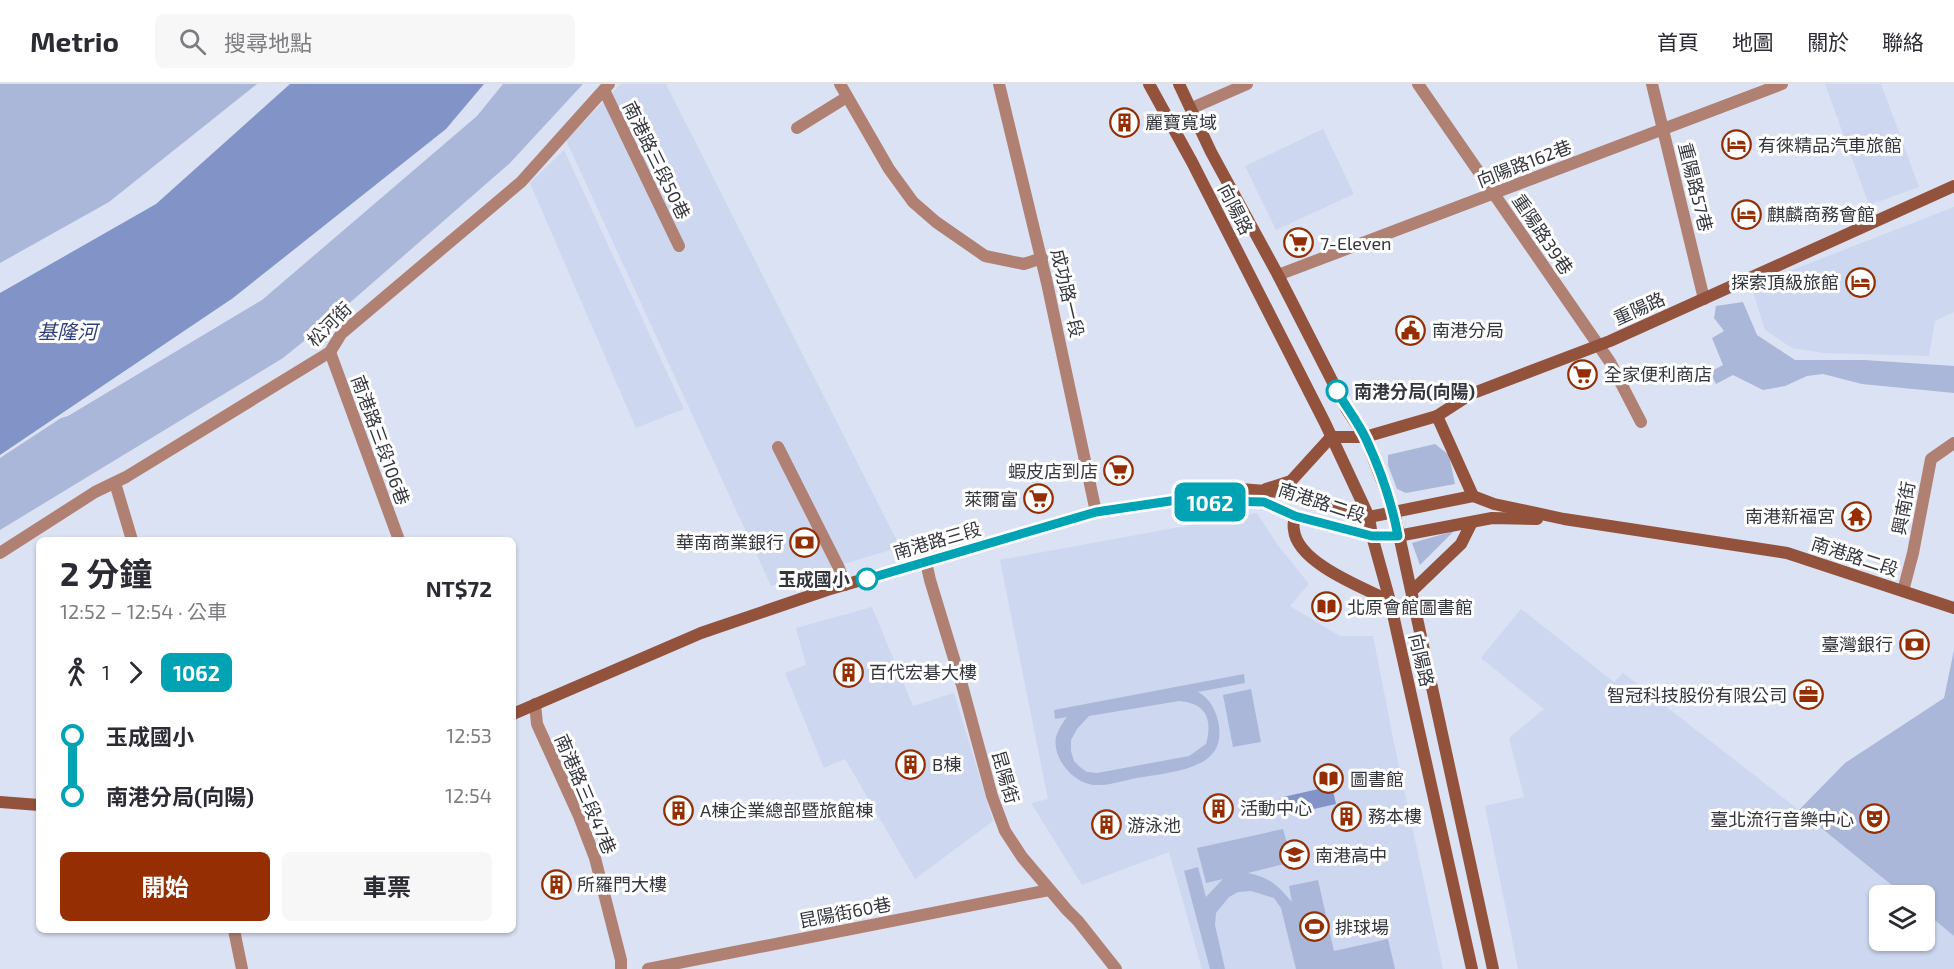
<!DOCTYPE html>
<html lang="zh-TW">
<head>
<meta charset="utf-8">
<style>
  body { margin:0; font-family:"Exo 2","Noto Sans TC",sans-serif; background:#f7f7f7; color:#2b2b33; height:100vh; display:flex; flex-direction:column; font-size:22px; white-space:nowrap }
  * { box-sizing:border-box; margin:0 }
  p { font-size:20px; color:#7c7c81 }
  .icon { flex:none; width:33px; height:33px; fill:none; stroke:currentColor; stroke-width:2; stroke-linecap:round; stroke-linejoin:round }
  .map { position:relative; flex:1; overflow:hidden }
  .sheet { position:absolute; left:36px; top:453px; width:480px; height:396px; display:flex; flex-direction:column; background:#fff; border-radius:9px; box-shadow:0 2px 4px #0004 }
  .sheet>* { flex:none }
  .badge { padding:0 12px; border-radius:9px; font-size:21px; line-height:39px }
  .buttons { position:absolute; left:1869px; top:801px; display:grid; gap:12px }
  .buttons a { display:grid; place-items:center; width:66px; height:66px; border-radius:9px; background:#fff; box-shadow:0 2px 4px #0004; font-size:30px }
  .map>.badge { position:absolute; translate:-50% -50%; box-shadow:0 0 0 3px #fff }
  .legs { display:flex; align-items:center; gap:9px; height:66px; padding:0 24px; font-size:20px }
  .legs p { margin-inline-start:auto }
  .headline { display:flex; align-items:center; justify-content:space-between; height:102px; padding:0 24px }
  h1 { font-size:33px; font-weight:700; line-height:45px }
  .cta { display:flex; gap:12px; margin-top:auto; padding:12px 24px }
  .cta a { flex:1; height:69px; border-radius:9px; background:#952f03; color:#fff; font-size:24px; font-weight:700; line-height:69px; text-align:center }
  .cta a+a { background:#f7f7f7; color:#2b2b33 }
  ul { padding:0 24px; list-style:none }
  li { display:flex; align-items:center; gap:21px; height:60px; font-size:22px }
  li i { display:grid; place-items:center; width:9px; height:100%; margin:0 8px; background:currentColor }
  li i::after { content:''; width:15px; height:15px; margin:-8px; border:4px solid; border-radius:50%; background:#fff }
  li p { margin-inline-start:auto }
  li:first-child i { background:linear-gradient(#0000 50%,currentColor 0) }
  li:last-child i { background:linear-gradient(currentColor 50%,#0000 0) }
  header { display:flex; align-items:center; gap:36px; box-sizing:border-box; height:84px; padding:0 30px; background:#fff; border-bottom:2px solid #e1e1e2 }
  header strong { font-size:28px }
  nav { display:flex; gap:33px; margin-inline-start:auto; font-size:21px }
  .search { width:420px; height:54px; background:#f7f7f7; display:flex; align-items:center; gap:15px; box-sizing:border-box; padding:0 21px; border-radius:9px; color:#7c7c81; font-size:22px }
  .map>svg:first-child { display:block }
</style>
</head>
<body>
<header>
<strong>Metrio</strong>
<div class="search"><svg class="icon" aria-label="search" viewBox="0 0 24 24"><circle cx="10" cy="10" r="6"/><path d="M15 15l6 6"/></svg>搜尋地點</div>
<nav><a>首頁</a><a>地圖</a><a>關於</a><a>聯絡</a></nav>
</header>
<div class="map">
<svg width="1954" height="885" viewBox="0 0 1954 885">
  <rect width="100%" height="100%" fill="#dbe2f4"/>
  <g fill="#cdd7ef">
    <polygon points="621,0 666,0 900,463 771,502 566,56"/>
    <polygon points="1825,0 1881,0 1919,103 1869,121"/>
    <polygon points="1323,45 1354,110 1276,146 1245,82"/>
    <polygon points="564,66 684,325 636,344 530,99"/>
    <polygon points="1954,123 1954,228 1935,237 1929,272 1824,269 1792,264 1765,246 1751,202"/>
    <polygon points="1257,429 1277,460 1309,500 1290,522 1340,552 1373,552 1394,659 1443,885 1202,885 1169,768 1082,801 1031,719 1048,715 1000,476"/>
    <polygon points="872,523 913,622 954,609 993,737 915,795 845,675 824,684 785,589 806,581 796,544"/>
    <polygon points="1521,525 1614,598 1623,589 1799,726 1904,811 1880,812 1880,856 1924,856 1925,828 1954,852 1954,885 1518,885 1485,722 1524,713 1509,654 1544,625 1481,574"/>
  </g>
  <g fill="#abb7d8" fill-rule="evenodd">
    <polygon points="0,0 257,0 109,118 0,179"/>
    <polygon points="503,0 583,0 510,79 330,236 283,274 0,446 0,374 61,334 68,332 262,216 477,32"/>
    <polygon points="1743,218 1757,251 1795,276 1864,276 1954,282 1954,309 1862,300 1823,290 1807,292 1785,302 1763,306 1733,291 1716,300 1710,288 1723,281 1712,254 1724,247 1714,234 1716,222"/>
    <polygon points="1435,360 1449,371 1455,400 1406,409 1397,405 1388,381 1388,371"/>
    <polygon points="1454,447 1420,481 1412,459"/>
    <polygon points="1954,566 1954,852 1925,828 1924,812 1904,811 1799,726 1845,679 1944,614"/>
    <path d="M1244,590L1245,599L1198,608C1210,614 1217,628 1219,642C1226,687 1168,688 1137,694C1125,696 1109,702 1096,701C1075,701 1052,675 1056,653C1058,646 1063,638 1067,633L1055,635L1054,626ZM1179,617C1206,619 1213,635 1206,660L1189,672L1097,689L1087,688L1080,683L1074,677L1071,667V656L1077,645L1089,632Z"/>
    <polygon points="1251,605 1261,658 1233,663 1223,611"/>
    <path d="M1283,745L1292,778L1248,789C1271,794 1277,801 1292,818L1289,802L1318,796L1334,867L1388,855L1395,885H1296L1281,824L1274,814L1251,807L1238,808L1229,813L1216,829L1215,841L1225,885H1210L1184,787L1198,783L1206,813L1223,795L1206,799L1197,764Z"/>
  </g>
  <g fill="#8294c7">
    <polygon points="290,0 484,0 446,45 233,214 0,371 0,209 156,120"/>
    <polygon points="1332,702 1336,720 1287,731 1283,713"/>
  </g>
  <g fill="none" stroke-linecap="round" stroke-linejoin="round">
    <g stroke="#b08172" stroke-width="12">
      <polyline points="840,0 889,85 913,118 936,138 985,172 1024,180 1042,174"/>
      <polyline points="999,0 1047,199 1096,428"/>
      <polyline points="1418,0 1610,278 1641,338"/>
      <polyline points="1652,0 1704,215"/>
      <polyline points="604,6 679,162"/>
      <polyline points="1192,24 1247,0"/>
      <polyline points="797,44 847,13"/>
      <polyline points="1278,191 1782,0"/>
      <polyline points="330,268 399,456"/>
      <polyline points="778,363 839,484 845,501"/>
      <polyline points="115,399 132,456"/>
      <polyline points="0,469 95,408 126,393 330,268 341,250 521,98 609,0"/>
      <polyline points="926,478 930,496 962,601 992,712 1005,747 1022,773 1067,826 1078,837 1116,885"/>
      <polyline points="1903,507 1913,469 1931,375 1954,359"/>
      <polyline points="535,620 537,640 579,732 595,774 621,876 621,885"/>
      <polyline points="234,846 242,885"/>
      <polyline points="648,885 1049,806"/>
    </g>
    <g stroke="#93523c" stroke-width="12">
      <polyline points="1149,0 1192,78 1325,339 1369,433 1372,452 1390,517 1472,885"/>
      <polyline points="1179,0 1211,68 1278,191 1347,326 1365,353 1394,428 1493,885"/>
      <polyline points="1437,332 1473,412"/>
      <polyline points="1331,353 1365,353 1437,332 1471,310 1610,257 1954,102"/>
      <polyline points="1266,405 1291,397 1331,353"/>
      <polyline points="1184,416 1264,418 1295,432 1372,452 1398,452 1492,434 1537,435"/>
      <path d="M1295,432C1294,436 1293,442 1294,446C1297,479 1364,504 1390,517"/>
      <polyline points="1412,507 1461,460 1472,438"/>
      <polyline points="513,630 701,549 827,506 1096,428 1177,416 1216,403 1291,409 1369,433 1473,412 1494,420 1564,435 1787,469 1954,524"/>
      <polyline points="0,718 39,721"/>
    </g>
  </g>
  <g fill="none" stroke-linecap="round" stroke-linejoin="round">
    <defs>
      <path id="line-1" d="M867,495L1096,428L1177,416L1264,418L1295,432L1372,452H1398C1392,419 1380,385 1366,355C1358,338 1346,323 1337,307"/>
    </defs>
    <use href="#line-1" stroke="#fff" stroke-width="14"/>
    <use href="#line-1" stroke="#00a3b4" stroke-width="9"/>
  </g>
  <defs>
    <symbol id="building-ring" viewBox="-11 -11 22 22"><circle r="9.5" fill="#fff" stroke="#952f03" stroke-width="1.5"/><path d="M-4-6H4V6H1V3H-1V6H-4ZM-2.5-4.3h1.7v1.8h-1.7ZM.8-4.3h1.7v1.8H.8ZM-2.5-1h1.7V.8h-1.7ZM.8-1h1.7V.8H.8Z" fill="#952f03"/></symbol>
    <symbol id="hotel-ring" viewBox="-11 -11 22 22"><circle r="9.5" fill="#fff" stroke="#952f03" stroke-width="1.5"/><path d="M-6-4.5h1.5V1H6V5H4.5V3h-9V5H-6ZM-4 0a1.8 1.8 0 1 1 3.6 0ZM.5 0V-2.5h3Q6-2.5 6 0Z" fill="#952f03"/></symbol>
    <symbol id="supermarket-ring" viewBox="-11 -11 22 22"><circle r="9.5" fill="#fff" stroke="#952f03" stroke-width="1.5"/><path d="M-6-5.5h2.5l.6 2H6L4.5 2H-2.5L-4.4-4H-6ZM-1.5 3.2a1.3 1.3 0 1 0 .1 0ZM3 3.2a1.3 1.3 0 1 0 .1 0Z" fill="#952f03"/></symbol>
    <symbol id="civic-ring" viewBox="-11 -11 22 22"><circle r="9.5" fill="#fff" stroke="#952f03" stroke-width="1.5"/><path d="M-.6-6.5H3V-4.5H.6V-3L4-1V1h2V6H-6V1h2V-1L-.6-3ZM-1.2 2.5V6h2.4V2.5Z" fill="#952f03"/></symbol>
    <symbol id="temple-ring" viewBox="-11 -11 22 22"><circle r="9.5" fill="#fff" stroke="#952f03" stroke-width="1.5"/><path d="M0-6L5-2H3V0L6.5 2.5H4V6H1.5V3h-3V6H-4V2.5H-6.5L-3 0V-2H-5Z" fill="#952f03"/></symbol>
    <symbol id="bank-ring" viewBox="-11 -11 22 22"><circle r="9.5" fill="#fff" stroke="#952f03" stroke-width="1.5"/><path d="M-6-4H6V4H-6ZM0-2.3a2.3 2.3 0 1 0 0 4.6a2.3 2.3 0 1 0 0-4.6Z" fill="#952f03"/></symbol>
    <symbol id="library-ring" viewBox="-11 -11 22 22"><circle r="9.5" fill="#fff" stroke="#952f03" stroke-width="1.5"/><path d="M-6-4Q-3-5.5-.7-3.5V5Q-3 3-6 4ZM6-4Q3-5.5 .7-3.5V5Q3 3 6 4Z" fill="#952f03"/></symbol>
    <symbol id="office-ring" viewBox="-11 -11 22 22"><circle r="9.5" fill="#fff" stroke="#952f03" stroke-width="1.5"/><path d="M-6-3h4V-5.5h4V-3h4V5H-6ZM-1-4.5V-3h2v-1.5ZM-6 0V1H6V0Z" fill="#952f03"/></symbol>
    <symbol id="theatre-ring" viewBox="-11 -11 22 22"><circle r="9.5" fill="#fff" stroke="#952f03" stroke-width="1.5"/><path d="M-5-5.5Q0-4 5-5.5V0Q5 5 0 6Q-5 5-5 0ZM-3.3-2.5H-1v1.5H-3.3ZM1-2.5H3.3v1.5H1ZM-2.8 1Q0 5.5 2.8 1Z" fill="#952f03"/></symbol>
    <symbol id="school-ring" viewBox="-11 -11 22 22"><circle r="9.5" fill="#fff" stroke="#952f03" stroke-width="1.5"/><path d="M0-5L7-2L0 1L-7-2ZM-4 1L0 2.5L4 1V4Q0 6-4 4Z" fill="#952f03"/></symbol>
    <symbol id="stadium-ring" viewBox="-11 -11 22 22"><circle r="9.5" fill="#fff" stroke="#952f03" stroke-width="1.5"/><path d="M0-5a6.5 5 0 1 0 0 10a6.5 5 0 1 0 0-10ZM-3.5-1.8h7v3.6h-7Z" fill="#952f03"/></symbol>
  </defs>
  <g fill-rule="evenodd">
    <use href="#building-ring" x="1108" y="22" width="33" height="33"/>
    <use href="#hotel-ring" x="1720" y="44" width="33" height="33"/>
    <use href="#hotel-ring" x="1730" y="114" width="33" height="33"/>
    <use href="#supermarket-ring" x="1282" y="142" width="33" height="33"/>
    <use href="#hotel-ring" x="1844" y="182" width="33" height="33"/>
    <use href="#civic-ring" x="1394" y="230" width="33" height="33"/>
    <use href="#supermarket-ring" x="1566" y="274" width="33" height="33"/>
    <use href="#supermarket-ring" x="1102" y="370" width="33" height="33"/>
    <use href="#supermarket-ring" x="1022" y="398" width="33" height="33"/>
    <use href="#temple-ring" x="1840" y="416" width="33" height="33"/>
    <use href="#bank-ring" x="788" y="442" width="33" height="33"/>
    <use href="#library-ring" x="1310" y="506" width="33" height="33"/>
    <use href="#bank-ring" x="1898" y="544" width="33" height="33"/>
    <use href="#building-ring" x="832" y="572" width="33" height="33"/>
    <use href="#office-ring" x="1792" y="594" width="33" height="33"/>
    <use href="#building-ring" x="894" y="664" width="33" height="33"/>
    <use href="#library-ring" x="1312" y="678" width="33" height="33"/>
    <use href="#building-ring" x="1202" y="708" width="33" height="33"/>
    <use href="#building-ring" x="662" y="710" width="33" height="33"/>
    <use href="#building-ring" x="1330" y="716" width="33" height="33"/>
    <use href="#theatre-ring" x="1858" y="718" width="33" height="33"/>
    <use href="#building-ring" x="1090" y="724" width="33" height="33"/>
    <use href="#school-ring" x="1278" y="754" width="33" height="33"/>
    <use href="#building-ring" x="540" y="784" width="33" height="33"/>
    <use href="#stadium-ring" x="1298" y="826" width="33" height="33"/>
  </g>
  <g fill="#fff" stroke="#00a3b4" stroke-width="3">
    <circle cx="1337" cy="307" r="10"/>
    <circle cx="867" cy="495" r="10"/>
  </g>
  <g text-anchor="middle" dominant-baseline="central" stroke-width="6" stroke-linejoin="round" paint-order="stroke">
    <g font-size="18" fill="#34363e" stroke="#fff" text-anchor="start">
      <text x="1145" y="38">麗寶寬域</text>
      <text x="1758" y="61">有徠精品汽車旅館</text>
      <text x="1767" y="130">麒麟商務會館</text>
      <text x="1320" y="159">7-Eleven</text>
      <text x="1839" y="198" text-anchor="end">探索頂級旅館</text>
      <text x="1432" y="246">南港分局</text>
      <text x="1604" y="290">全家便利商店</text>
      <text x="1098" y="387" text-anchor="end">蝦皮店到店</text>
      <text x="1018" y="415" text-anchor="end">萊爾富</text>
      <text x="1835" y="432" text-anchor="end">南港新福宮</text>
      <text x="784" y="458" text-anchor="end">華南商業銀行</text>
      <text x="1347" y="523">北原會館圖書館</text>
      <text x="1893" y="560" text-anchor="end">臺灣銀行</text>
      <text x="869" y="588">百代宏碁大樓</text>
      <text x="1787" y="611" text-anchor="end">智冠科技股份有限公司</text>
      <text x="932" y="680">B棟</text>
      <text x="1350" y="695">圖書館</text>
      <text x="1240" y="724">活動中心</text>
      <text x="700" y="726">A棟企業總部暨旅館棟</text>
      <text x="1368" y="732">務本樓</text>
      <text x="1854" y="735" text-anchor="end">臺北流行音樂中心</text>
      <text x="1127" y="741">游泳池</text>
      <text x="1315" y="771">南港高中</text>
      <text x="577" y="800">所羅門大樓</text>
      <text x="1335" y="843">排球場</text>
    </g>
    <g font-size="18" fill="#34363e" stroke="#fff">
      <text transform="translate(657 76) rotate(64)">南港路三段50巷</text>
      <text transform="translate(1524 79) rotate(-21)">向陽路162巷</text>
      <text transform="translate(1696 103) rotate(76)">重陽路57巷</text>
      <text transform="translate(1236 125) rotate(63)">向陽路</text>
      <text transform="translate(1543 150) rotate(56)">重陽路39巷</text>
      <text transform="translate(1068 209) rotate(77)">成功路一段</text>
      <text transform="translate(1639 224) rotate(-24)">重陽路</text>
      <text transform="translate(329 240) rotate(-45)">松河街</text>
      <text transform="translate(381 356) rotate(70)">南港路三段106巷</text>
      <text transform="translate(1322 418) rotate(18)">南港路二段</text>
      <text transform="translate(1903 424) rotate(-79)">興南街</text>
      <text transform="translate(937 456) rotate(-16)">南港路三段</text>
      <text transform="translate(1855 472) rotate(18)">南港路二段</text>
      <text transform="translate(1422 576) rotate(77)">向陽路</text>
      <text transform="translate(1006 693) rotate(74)">昆陽街</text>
      <text transform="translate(586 710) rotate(67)">南港路三段47巷</text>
      <text transform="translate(845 828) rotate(-11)">昆陽街60巷</text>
    </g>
    <g font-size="18" font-weight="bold" fill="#34363e" stroke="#fff" text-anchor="start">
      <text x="1354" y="307">南港分局(向陽)</text>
      <text x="850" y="495" text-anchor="end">玉成國小</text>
    </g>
    <g font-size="20" font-style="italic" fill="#2e3f7e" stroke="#fff">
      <text x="67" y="247">基隆河</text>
    </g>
  </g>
</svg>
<div class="buttons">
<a><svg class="icon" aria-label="layers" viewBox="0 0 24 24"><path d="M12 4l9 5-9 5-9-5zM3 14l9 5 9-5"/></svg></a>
</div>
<b class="badge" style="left:1210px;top:418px;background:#00a3b4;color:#fff">1062</b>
<section class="sheet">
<div class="headline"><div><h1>2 分鐘</h1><p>12:52 – 12:54 · 公車</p></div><b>NT$72</b></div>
<div class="legs"><svg class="icon" aria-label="walk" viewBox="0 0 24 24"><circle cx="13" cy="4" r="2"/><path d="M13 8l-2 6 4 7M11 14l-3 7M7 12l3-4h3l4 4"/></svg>1<svg class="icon" aria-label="forward" viewBox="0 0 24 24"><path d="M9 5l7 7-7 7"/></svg><b class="badge" style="background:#00a3b4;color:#fff">1062</b></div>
<ul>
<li><i style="color:#00a3b4"></i><b>玉成國小</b><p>12:53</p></li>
<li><i style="color:#00a3b4"></i><b>南港分局(向陽)</b><p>12:54</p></li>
</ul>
<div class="cta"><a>開始</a><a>車票</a></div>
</section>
</div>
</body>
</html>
